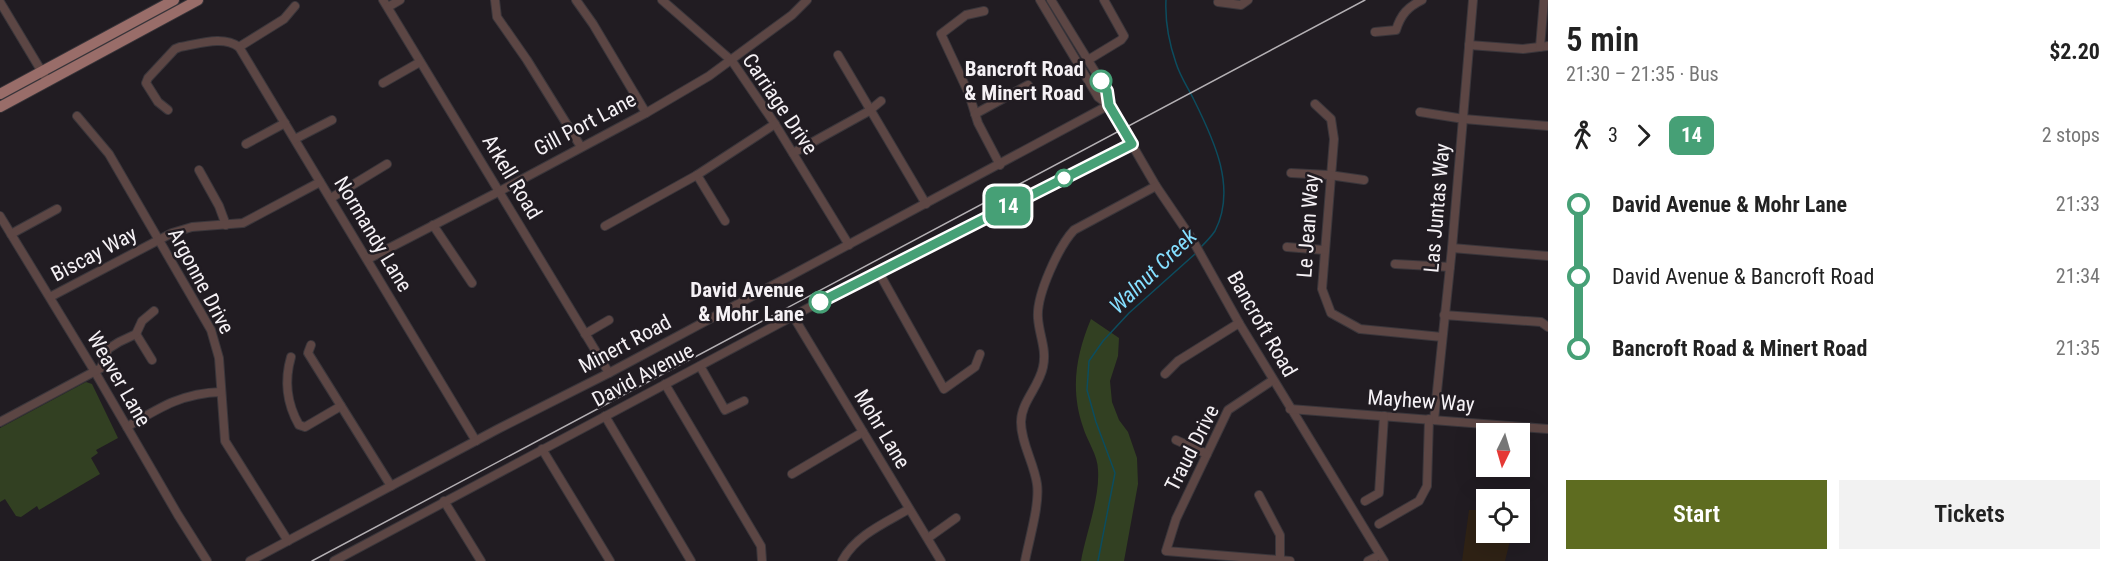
<!DOCTYPE html>
<html lang="en">
<head>
<meta charset="utf-8">
<style>
  body { margin:0; font-family:"Roboto Condensed",sans-serif; background:#f2f2f2; color:#222; height:100vh; display:flex; flex-direction:column; font-size:22px; white-space:nowrap }
  * { box-sizing:border-box; margin:0 }
  p { font-size:20px; color:#767676 }
  .icon { flex:none; width:33px; height:33px; fill:none; stroke:currentColor; stroke-width:2; stroke-linecap:round; stroke-linejoin:round }
  .map { position:relative; flex:1; overflow:hidden }
  .panel { display:flex; flex-direction:column; background:#fff; width:570px }
  .panel>* { flex:none }
  .badge { padding:0 12px; border-radius:9px; font-size:21px; line-height:39px }
  .needle { width:39px; rotate:185deg }
  .controls { position:absolute; left:1476px; top:423px; display:grid; gap:12px }
  .controls a { display:grid; place-items:center; width:54px; height:54px; border-radius:0px; background:#fff; box-shadow:0 6px 24px #0002; font-size:30px }
  .map>.badge { position:absolute; translate:-50% -50%; box-shadow:0 0 0 3px #fff }
  .legs { display:flex; align-items:center; gap:9px; height:66px; padding:0 18px; font-size:20px }
  .legs p { margin-inline-start:auto }
  .head { display:flex; align-items:center; justify-content:space-between; height:102px; padding:0 18px }
  h1 { font-size:33px; font-weight:600; line-height:45px }
  .button { display:flex; gap:12px; margin-top:auto; padding:12px 18px }
  .button a { flex:1; height:69px; border-radius:0px; background:#5e6c20; color:#fff; font-size:24px; font-weight:600; line-height:69px; text-align:center }
  .button a+a { background:#f2f2f2; color:#222 }
  ul { padding:0 18px; list-style:none }
  li { display:flex; align-items:center; gap:21px; height:72px; font-size:22px }
  li i { display:grid; place-items:center; width:9px; height:100%; margin:0 8px; background:currentColor }
  li i::after { content:''; width:15px; height:15px; margin:-8px; border:4px solid; border-radius:50%; background:#fff }
  li p { margin-inline-start:auto }
  li:first-child i { background:linear-gradient(#0000 50%,currentColor 0) }
  li:last-child i { background:linear-gradient(currentColor 50%,#0000 0) }
  main { display:flex; flex:1; min-height:0 }
  .map>svg:first-child { display:block }
</style>
</head>
<body>
<main>
<div class="map">
<svg width="1548" height="561" viewBox="0 0 1548 561">
  <rect width="100%" height="100%" fill="#211c22"/>
  <polygon fill="#2f2215" points="1469,510 1486,510 1486,532 1512,533 1505,561 1462,561"/>
  <g fill="#324022">
    <path d="M1091,319L1119,338L1118,356L1110,381L1112,402L1119,420L1128,432L1137,458L1138,484L1124,561H1081C1086,533 1100,498 1098,470C1098,455 1087,441 1083,427C1070,389 1076,355 1091,319Z"/>
    <polygon points="86,382 92,384 118,438 96,450 98,453 91,458 100,474 39,510 37,506 21,517 16,516 5,499 0,502 0,428"/>
  </g>
  <g fill="none" stroke-linecap="round" stroke-linejoin="round">
    <g stroke="#0c4c5e" stroke-width="1.5">
      <path d="M1166,0C1165,21 1169,43 1176,63C1180,76 1188,88 1194,100C1214,140 1237,188 1215,231C1211,237 1205,243 1200,248"/>
      <polyline points="1098,561 1115,473 1096,422 1087,390 1089,361 1103,341 1129,313 1195,254"/>
    </g>
    <defs>
      <g id="minor">
        <polyline points="383,0 609,373"/>
        <polyline points="495,0 497,17 527,60 581,147"/>
        <polyline points="576,0 593,24 646,113"/>
        <polyline points="662,0 732,61 775,124 849,245"/>
        <polyline points="1040,0 1098,97 1109,105"/>
        <polyline points="1051,0 1107,91 1109,105 1156,186 1192,239 1239,323 1384,561"/>
        <polyline points="0,2 48,82"/>
        <polyline points="1218,2 1241,5 1248,0"/>
        <polyline points="388,7 400,0"/>
        <polyline points="984,11 966,15 941,34 969,94 978,123 1000,165"/>
        <path d="M1375,32L1396,30C1401,14 1408,7 1422,0"/>
        <polyline points="1469,45 1523,49 1548,46"/>
        <polyline points="239,47 284,19 295,6"/>
        <polyline points="1540,47 1544,0"/>
        <polyline points="838,55 926,204"/>
        <polyline points="1088,60 1121,40 1124,36 1104,0"/>
        <polyline points="383,83 420,62"/>
        <polyline points="1315,104 1331,119 1334,139 1322,289 1331,313 1360,329 1442,337"/>
        <path d="M168,110L158,102L146,83L148,78L175,49L180,47C199,44 223,35 239,47L476,441"/>
        <polyline points="1420,112 1464,119 1548,126"/>
        <polyline points="975,114 1028,85"/>
        <polyline points="77,116 109,154 211,330 219,358 225,441 288,541"/>
        <polyline points="295,139 332,120"/>
        <polyline points="246,144 285,123"/>
        <polyline points="793,153 869,111 881,101"/>
        <polyline points="199,170 219,206 226,225"/>
        <polyline points="1291,173 1329,175 1364,180"/>
        <polyline points="697,175 725,221"/>
        <polyline points="331,198 387,164"/>
        <polyline points="0,216 95,372 178,515 207,561"/>
        <polyline points="433,225 472,283"/>
        <polyline points="605,226 697,175 775,124"/>
        <polyline points="11,234 57,209"/>
        <polyline points="1287,247 1324,250"/>
        <polyline points="1452,248 1548,256"/>
        <polyline points="368,259 500,191 646,113 709,76 792,15 807,0"/>
        <polyline points="1395,264 1450,267"/>
        <polyline points="878,271 944,389 975,367 980,354"/>
        <polyline points="50,297 172,233 192,227 243,223 320,182"/>
        <polyline points="1444,315 1541,322 1548,327"/>
        <polyline points="793,316 941,561"/>
        <polyline points="136,334 152,360"/>
        <polyline points="585,334 609,320"/>
        <polyline points="311,345 308,353 391,486"/>
        <path d="M291,357C284,381 287,404 299,425L305,427L341,406"/>
        <polyline points="700,366 725,410 744,401"/>
        <polyline points="1165,374 1178,361 1239,323"/>
        <polyline points="1273,380 1228,410 1176,519 1166,551 1290,561"/>
        <polyline points="665,384 761,546 762,561"/>
        <polyline points="1290,409 1548,429"/>
        <polyline points="605,416 691,561"/>
        <polyline points="1434,420 1452,248 1473,0"/>
        <polyline points="0,422 101,368 108,349 119,342 136,334 142,321 154,311"/>
        <path d="M127,427C159,408 182,393 221,392"/>
        <polyline points="1176,440 1207,454"/>
        <polyline points="542,449 610,561"/>
        <polyline points="792,474 863,432"/>
        <polyline points="1259,495 1280,535 1280,560"/>
        <polyline points="444,501 481,561"/>
        <polyline points="1365,501 1379,493 1384,416"/>
        <polyline points="1379,524 1419,501 1427,486 1429,419"/>
        <polyline points="928,538 956,518"/>
        <polyline points="250,561 498,429 609,373 1109,105"/>
        <polyline points="334,561 855,283 1133,144"/>
        <path d="M842,561C856,535 885,523 909,509"/>
        <path d="M1025,561C1029,540 1040,504 1037,484C1034,463 1021,443 1021,422C1021,402 1039,387 1043,367C1047,349 1039,335 1038,318C1036,295 1059,246 1074,230L1156,186"/>
        <polyline points="1368,561 1380,555"/>
      </g>
      <g id="major">
        <polyline points="0,94 174,0"/>
        <polyline points="0,107 198,0"/>
      </g>
    </defs>
    <use href="#minor" stroke="#3a363b" stroke-width="10"/>
    <use href="#major" stroke="#3a363b" stroke-width="12"/>
    <use href="#minor" stroke="#5c4644" stroke-width="8"/>
    <use href="#major" stroke="#996d69" stroke-width="10"/>
    <polyline stroke="#b4b0b4" stroke-width="1.5" points="312,561 1365,0"/>
  </g>
  <g fill="none" stroke-linecap="round" stroke-linejoin="round">
    <defs>
      <polyline id="line-1" points="820,302 1132,144 1109,105 1107,91 1101,81"/>
    </defs>
    <use href="#line-1" stroke="#fff" stroke-width="14"/>
    <use href="#line-1" stroke="#46a076" stroke-width="9"/>
  </g>
  <g fill="#fff" stroke="#46a076" stroke-width="3">
    <circle cx="1101" cy="81" r="10"/>
    <circle cx="1064" cy="178" r="8"/>
    <circle cx="820" cy="302" r="10"/>
  </g>
  <g text-anchor="middle" dominant-baseline="central" stroke-width="5" stroke-linejoin="round" paint-order="stroke">
    <g font-size="21" font-weight="bold" fill="#f5f1f5" stroke="#211c22" text-anchor="end">
      <text x="1084" y="69">Bancroft Road<tspan x="1084" dy="24">&amp; Minert Road</tspan></text>
      <text x="804" y="290">David Avenue<tspan x="804" dy="24">&amp; Mohr Lane</tspan></text>
    </g>
    <g font-size="21" fill="#f5f1f5" stroke="#211c22">
      <text transform="translate(780 104) rotate(56)">Carriage Drive</text>
      <text transform="translate(585 124) rotate(-28)">Gill Port Lane</text>
      <text transform="translate(512 177) rotate(59)">Arkell Road</text>
      <text transform="translate(1437 208) rotate(-85)">Las Juntas Way</text>
      <text transform="translate(1308 226) rotate(-86)">Le Jean Way</text>
      <text transform="translate(373 234) rotate(59)">Normandy Lane</text>
      <text transform="translate(94 254) rotate(-28)">Biscay Way</text>
      <text transform="translate(201 281) rotate(62)">Argonne Drive</text>
      <text transform="translate(1262 324) rotate(60)">Bancroft Road</text>
      <text transform="translate(625 344) rotate(-28)">Minert Road</text>
      <text transform="translate(643 375) rotate(-28)">David Avenue</text>
      <text transform="translate(119 379) rotate(60)">Weaver Lane</text>
      <text transform="translate(1421 401) rotate(4)">Mayhew Way</text>
      <text transform="translate(882 429) rotate(59)">Mohr Lane</text>
      <text transform="translate(1192 448) rotate(-63)">Traud Drive</text>
    </g>
    <g font-size="22" font-style="italic" fill="#85dfff" stroke="#211c22">
      <text transform="translate(1153 271) rotate(-44)">Walnut Creek</text>
    </g>
  </g>
</svg>
<div class="controls">
<a><svg class="needle" viewBox="-14 -14 28 28"><path d="M0-13l5 13h-10z" fill="#e53935"/><path d="M0 13l5-13h-10z" fill="#767676"/></svg></a>
<a><svg class="icon" aria-label="locate" viewBox="0 0 24 24"><circle cx="12" cy="12" r="6"/><path d="M12 2v4M12 18v4M2 12h4M18 12h4"/></svg></a>
</div>
<b class="badge" style="left:1008px;top:206px;background:#46a076;color:#fff">14</b>
</div>
<section class="panel">
<div class="head"><div><h1>5 min</h1><p>21:30 – 21:35 · Bus</p></div><b>$2.20</b></div>
<div class="legs"><svg class="icon" aria-label="walk" viewBox="0 0 24 24"><circle cx="13" cy="4" r="2"/><path d="M13 8l-2 6 4 7M11 14l-3 7M7 12l3-4h3l4 4"/></svg>3<svg class="icon" aria-label="forward" viewBox="0 0 24 24"><path d="M9 5l7 7-7 7"/></svg><b class="badge" style="background:#46a076;color:#fff">14</b><p>2 stops</p></div>
<ul>
<li><i style="color:#46a076"></i><b>David Avenue &amp; Mohr Lane</b><p>21:33</p></li>
<li><i style="color:#46a076"></i><span>David Avenue &amp; Bancroft Road</span><p>21:34</p></li>
<li><i style="color:#46a076"></i><b>Bancroft Road &amp; Minert Road</b><p>21:35</p></li>
</ul>
<div class="button"><a>Start</a><a>Tickets</a></div>
</section>
</main>
</body>
</html>
